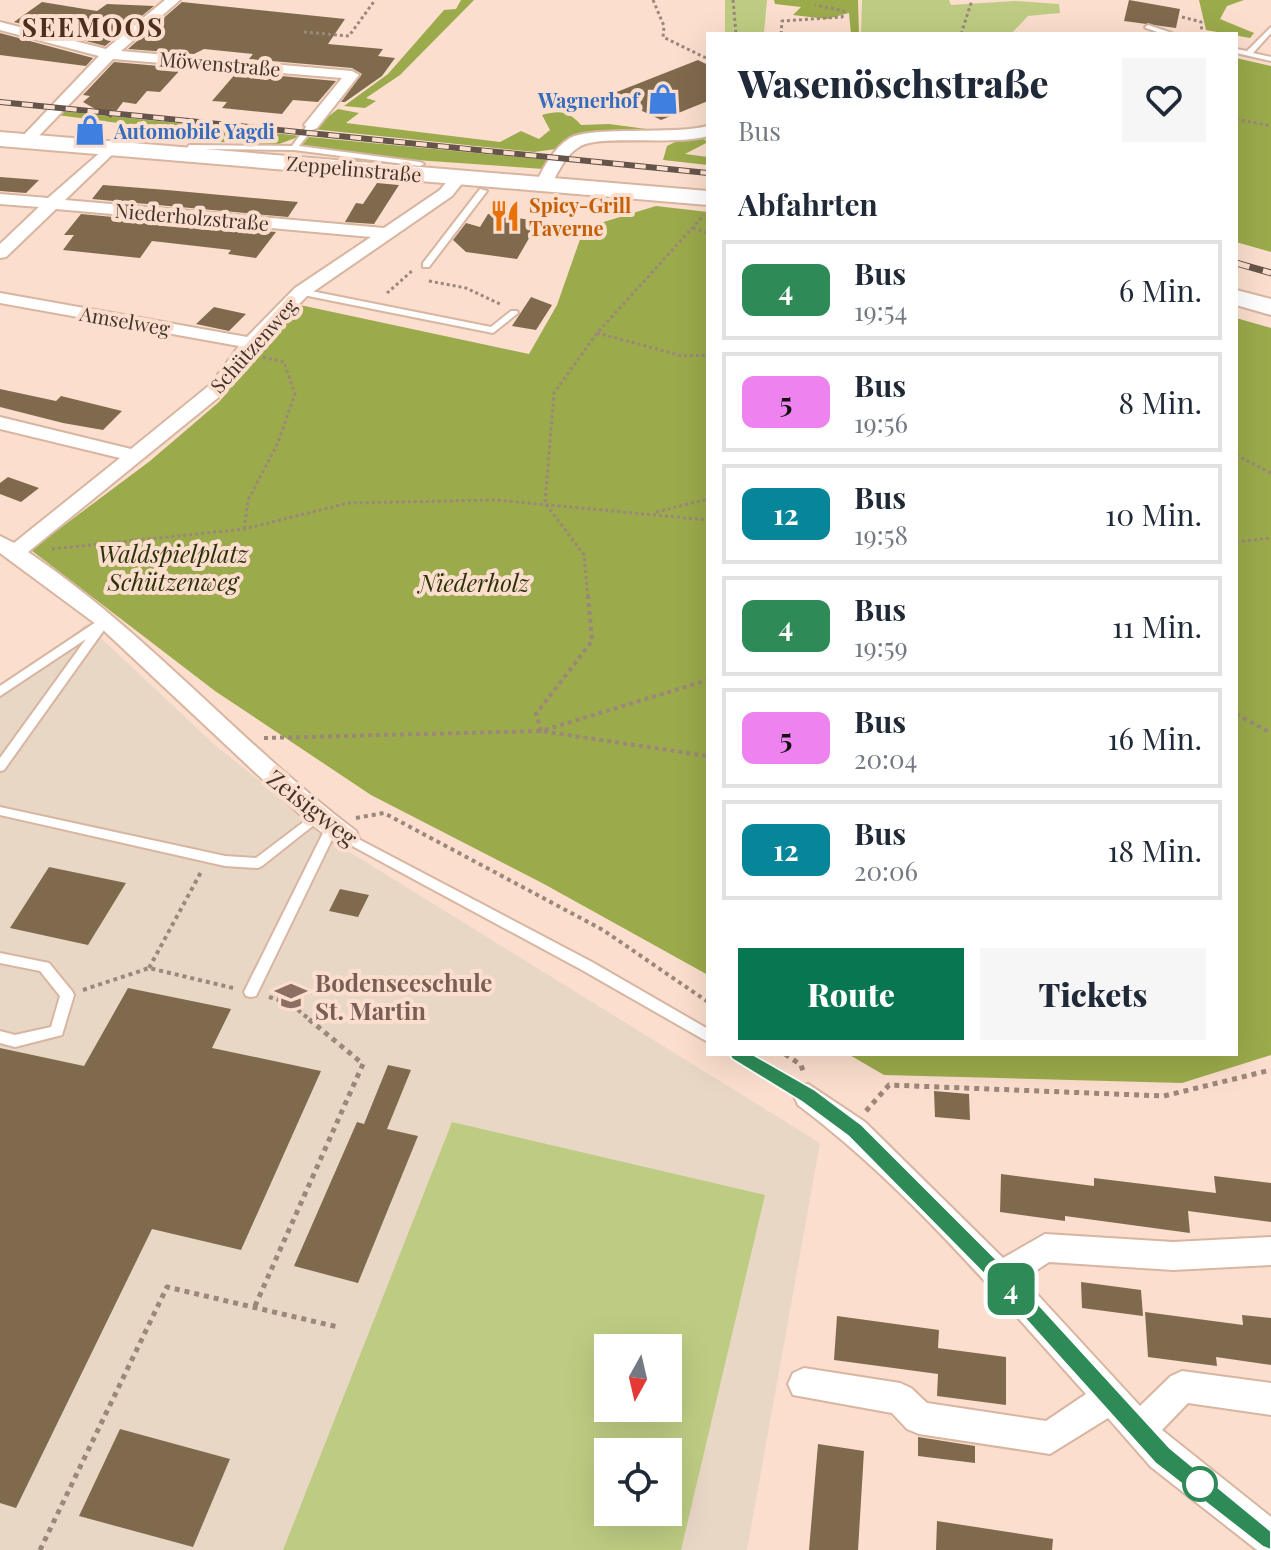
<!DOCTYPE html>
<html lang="de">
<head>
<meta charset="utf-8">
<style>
  body { margin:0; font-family:"Playfair Display",serif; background:#f6f6f7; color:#1f2937; height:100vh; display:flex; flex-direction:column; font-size:30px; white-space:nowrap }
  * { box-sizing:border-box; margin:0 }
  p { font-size:26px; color:#747a83 }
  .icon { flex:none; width:44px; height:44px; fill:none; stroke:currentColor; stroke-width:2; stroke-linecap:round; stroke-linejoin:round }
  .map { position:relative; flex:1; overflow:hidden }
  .side { position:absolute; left:706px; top:32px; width:532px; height:1024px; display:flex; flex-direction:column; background:#fff; border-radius:0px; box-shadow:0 8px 32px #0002 }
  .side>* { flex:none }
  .badge { padding:0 16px; border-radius:12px; font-size:28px; line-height:52px }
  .needle { width:52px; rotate:188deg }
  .buttons { position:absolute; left:594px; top:1334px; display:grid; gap:16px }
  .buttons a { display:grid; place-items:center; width:88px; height:88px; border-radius:0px; background:#fff; box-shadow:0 8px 32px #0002; font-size:40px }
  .map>.badge { position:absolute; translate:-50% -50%; box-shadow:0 0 0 4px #fff }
  h2 { padding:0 32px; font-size:30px; line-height:72px }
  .round { display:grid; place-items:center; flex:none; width:84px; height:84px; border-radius:0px; background:#f6f6f7 }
  .summary { display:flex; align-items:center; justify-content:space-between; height:136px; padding:0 32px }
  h1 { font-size:38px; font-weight:800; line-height:60px }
  .cta { display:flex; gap:16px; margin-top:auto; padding:16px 32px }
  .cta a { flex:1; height:92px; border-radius:0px; background:#087751; color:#fff; font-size:32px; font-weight:800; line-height:92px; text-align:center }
  .cta a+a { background:#f6f6f7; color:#1f2937 }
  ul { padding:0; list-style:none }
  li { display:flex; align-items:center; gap:24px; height:100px; margin:0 16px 12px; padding:0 16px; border:4px solid #e0e1e3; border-radius:0px }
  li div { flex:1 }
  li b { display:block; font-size:30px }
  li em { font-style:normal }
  li .badge { min-width:88px; font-weight:700; text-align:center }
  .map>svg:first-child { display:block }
</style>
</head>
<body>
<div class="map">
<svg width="1271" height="1550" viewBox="0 0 1271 1550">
  <rect width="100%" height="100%" fill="#fbdecd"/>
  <path fill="#e9d7c6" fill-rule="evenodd" d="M86,624L215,745L343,848L820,1143L747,1550H0V698ZM608,1348H668V1408H608ZM608,1452H668V1512H608Z"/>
  <g fill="#becc83" fill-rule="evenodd">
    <polygon points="725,0 767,0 764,33 782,34 725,34"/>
    <polygon points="862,0 949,0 951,5 1015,1 1059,4 1060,13 1028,16 1011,34 861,34"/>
    <path d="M452,1122L765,1195L681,1550H283ZM608,1348H668V1408H608ZM608,1452H668V1512H608Z"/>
  </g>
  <g fill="#9baa4b">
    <polygon points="461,0 474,0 400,75 366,98 376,101 365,108 344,106 388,74 444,10 456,9"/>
    <polygon points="774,0 858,0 859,34 851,34 849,13 827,19 793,15 801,7 775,4"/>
    <polygon points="1199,0 1244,0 1227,6 1220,19 1254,33 1250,38 1206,30"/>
    <polygon points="1236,58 1271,66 1271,252 1236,242"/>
    <path d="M338,109L359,113L346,123L500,142L521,131L539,139L550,130L542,115C560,110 569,111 581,125L609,124L669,132L708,124V129L570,140L556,149L534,152L312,129Z"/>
    <polygon points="60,111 301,136 279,144 220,142 225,137 57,115"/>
    <polygon points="309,137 550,160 544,169 401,159 302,145"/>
    <polygon points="701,137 708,142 685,154 708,157 708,165 663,160 667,146 679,140"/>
    <polygon points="656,206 708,212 708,975 544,884 371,795 215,691 31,550 150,461 219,402 300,305 529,354 557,305 584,228"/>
    <polygon points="1236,318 1271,328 1271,1055 1182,1083 884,1075 848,1054 1236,1054"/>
  </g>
  <g fill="#806a4e">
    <polygon points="1129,0 1180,9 1176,28 1124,21"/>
    <polygon points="42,2 97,11 107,4 154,6 105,46 14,22"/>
    <polygon points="182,2 345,19 328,44 383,49 378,56 395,58 382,76 345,102 341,102 362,74 352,68 249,59 253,54 204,49 194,54 128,49"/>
    <polygon points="0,33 93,58 86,66 0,55"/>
    <polygon points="698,60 708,65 708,101 661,120 609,95"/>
    <polygon points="114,62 182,68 160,92 147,91 136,104 123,102 111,118 83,102 90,96 83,95"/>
    <polygon points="237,72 336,81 318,102 293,100 282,114 222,108 227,102 212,101"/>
    <polygon points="0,177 39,180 26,193 0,191"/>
    <polygon points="377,183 399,185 374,224 345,222 356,203 363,204"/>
    <polygon points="103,185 167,190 298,202 288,217 92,199"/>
    <polygon points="81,214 276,232 256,258 228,254 231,250 152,241 140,258 63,250 74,235 64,235"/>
    <polygon points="488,214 539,221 517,259 466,252 453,240 466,223 480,227"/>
    <polygon points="531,297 552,305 536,330 512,326"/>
    <polygon points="214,307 246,314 229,331 196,324"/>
    <polygon points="0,389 56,401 61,396 122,411 103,430 63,423 0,407"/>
    <polygon points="8,477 39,488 21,502 0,494 0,483"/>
    <polygon points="49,867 126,883 88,945 10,928"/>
    <polygon points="340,889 369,895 358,917 329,911"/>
    <polygon points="128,988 231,1009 212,1048 321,1071 241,1250 152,1229 16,1508 0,1503 0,1048 84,1066"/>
    <polygon points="388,1065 411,1070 387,1129 418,1136 358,1283 294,1266 357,1122 364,1124"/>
    <polygon points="934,1091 969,1094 970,1120 935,1117"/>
    <polygon points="1001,1174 1094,1186 1094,1178 1216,1193 1214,1176 1271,1183 1271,1222 1188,1211 1190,1233 1065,1216 1065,1221 1000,1212"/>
    <polygon points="1081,1282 1141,1290 1143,1316 1082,1308"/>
    <polygon points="1145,1312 1243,1325 1242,1315 1271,1318 1271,1365 1216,1357 1217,1366 1148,1357"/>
    <polygon points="837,1316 939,1330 938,1348 1006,1357 1006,1405 937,1396 938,1374 834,1360"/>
    <polygon points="120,1429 230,1459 193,1547 79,1516"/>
    <polygon points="918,1437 975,1446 975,1463 918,1456"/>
    <polygon points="818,1444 864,1451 858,1550 809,1550"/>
    <polygon points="937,1521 1053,1539 1052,1550 936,1550"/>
  </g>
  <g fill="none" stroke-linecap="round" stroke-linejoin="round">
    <defs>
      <g id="service">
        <polygon points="1148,25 1172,33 1173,34 1163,34 1146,28 1145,27"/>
        <polygon points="1271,27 1271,33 1253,53 1271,57 1271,61 1236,53 1236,49 1247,51"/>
        <polygon points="309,123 316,125 299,146 420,162 424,164 420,166 294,150 194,149 190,157 183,155 189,145 192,145 292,146"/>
        <polygon points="480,189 487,191 429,267 423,267 423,263"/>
        <polygon points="301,289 491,327 511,311 517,311 518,313 493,333 298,294 297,292"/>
        <polygon points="105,616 110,620 109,623 4,770 0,771 0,758 86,639 0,696 0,686"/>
        <polygon points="0,807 225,856 256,858 314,814 322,814 324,817 262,866 258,868 225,866 0,815"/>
        <polygon points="332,822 336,824 338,827 258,992 256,996 251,997 246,996 244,992 326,827 328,824"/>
        <polygon points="347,833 592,962 708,1029 708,1042 582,970 343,841 341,838 343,835"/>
        <polygon points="0,953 49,963 72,991 74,995 62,1035 15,1047 0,1043 0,1031 15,1035 51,1027 60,996 40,971 0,963"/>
        <polygon points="731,1054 750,1054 813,1092 815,1096 813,1100 808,1102 803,1100 733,1058"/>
      </g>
      <g id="minor">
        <polygon points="165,0 180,0 121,51 352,71 359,75 317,128 312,130 304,125 342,78 113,59 30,145 20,145 20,139 99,56 0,30 0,22 106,49"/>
        <path d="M708,126V136C676,146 598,134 579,147C564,156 559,172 550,186L536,183C544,166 554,148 570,138C592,126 674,135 708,126Z"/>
        <path d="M111,143L116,145V151L65,200L384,228L440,190L453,174L467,177L452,196L307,296L257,347L225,392L28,552C148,633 241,744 356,831L359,838L356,845H338L306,820L100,627L0,553V536L14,543L120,458L0,429V417L131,449L211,384L239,346L0,303V293L247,337L295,288L371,237L56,209L6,257L0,258V244L39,207L0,204V194L48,198Z"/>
        <path d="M808,1084L865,1122L1003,1258L1045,1234L1173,1242L1271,1237V1265L1173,1270L1049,1262L1023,1279L1140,1406L1171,1376L1182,1371L1271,1383V1415L1188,1403L1162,1430L1271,1517V1550H1257L1151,1467L1108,1418L1050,1454L919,1434L907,1429L892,1413L793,1395L788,1384L793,1373L804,1368L900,1383L911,1388L927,1403L1046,1421L1086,1394C996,1294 906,1186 798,1105L794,1096L798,1087Z"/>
      </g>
      <g id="secondary">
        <polygon points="0,132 708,191 708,205 0,146"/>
        <polygon points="1236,290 1271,299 1271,315 1236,305"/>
      </g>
    </defs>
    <use href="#service" stroke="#d8b5a0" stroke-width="4"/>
    <use href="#minor" stroke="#d8b5a0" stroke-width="4"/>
    <use href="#secondary" stroke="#d8b5a0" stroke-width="4"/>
    <g stroke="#9c877a" stroke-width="3" stroke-dasharray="3 3" stroke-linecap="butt">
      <polyline points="653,0 664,26 663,37 708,59"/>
      <polyline points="733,0 736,34"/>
      <polyline points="1182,17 1201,22 1202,34"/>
      <polyline points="304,32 349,36 375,0"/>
      <polyline points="781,34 782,21 842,17 844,11 815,5"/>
      <polyline points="961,34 972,0"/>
      <polyline points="1236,119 1271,126"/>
      <polyline points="693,228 708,233"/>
      <polyline points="429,281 466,288 502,305"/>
      <polyline points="387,293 413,270"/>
      <polyline points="597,333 683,356 708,355"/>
      <polyline points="1236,455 1271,473"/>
      <polyline points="656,512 708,499"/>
      <polyline points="244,529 248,500 277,445 295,394 284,362 262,357"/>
      <polyline points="1236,542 1271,538"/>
      <polyline points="52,549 244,529 348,503 496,500 708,520"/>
      <polyline points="588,597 584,555 545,503 554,393 597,333 704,215"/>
    </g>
    <g stroke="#9c877a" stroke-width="4" stroke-dasharray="4 4" stroke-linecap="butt">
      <polyline points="588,595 592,641 536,714 541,731 708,680"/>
      <polyline points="1236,714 1271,733"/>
      <polyline points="264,738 541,731 708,756"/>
      <polyline points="356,818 384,813 603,930 708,1002"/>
      <polyline points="149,968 201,872"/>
      <polyline points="83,990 149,968 233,988"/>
      <polyline points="269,997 289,1003 308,1018"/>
    </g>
    <g stroke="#9c877a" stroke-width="5" stroke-dasharray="5 5" stroke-linecap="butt">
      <polyline points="785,1054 801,1065 803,1071"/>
      <polyline points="866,1111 889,1085 1164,1096 1271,1070"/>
      <polyline points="255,1306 363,1064 305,1016"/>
      <polyline points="40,1550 167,1287 338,1327"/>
    </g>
    <use href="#service" fill="#fff" fill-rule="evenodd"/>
    <use href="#minor" fill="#fff" fill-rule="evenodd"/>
    <use href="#secondary" fill="#fff" fill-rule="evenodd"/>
    <defs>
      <g id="rail-far1">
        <polyline points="0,102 708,173"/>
        <polyline points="1236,263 1241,264"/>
      </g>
      <polyline id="rail" points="1236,263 1271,273"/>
    </defs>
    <use href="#rail-far1" stroke="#65544a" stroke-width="6"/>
    <use href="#rail" stroke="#65544a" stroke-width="7"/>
    <use href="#rail-far1" stroke="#fbdecd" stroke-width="4" stroke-dasharray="11" stroke-linecap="butt"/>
    <use href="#rail" stroke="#fbdecd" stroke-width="5" stroke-dasharray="14" stroke-linecap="butt"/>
  </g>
  <polygon fill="#2e8b57" stroke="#fff" stroke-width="2" points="738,1046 815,1090 862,1125 1007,1270 1170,1448 1271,1531 1271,1550 1263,1547 1155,1463 993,1283 848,1136 802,1102 732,1059 729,1054"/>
  <defs>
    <symbol id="shop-bare" viewBox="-9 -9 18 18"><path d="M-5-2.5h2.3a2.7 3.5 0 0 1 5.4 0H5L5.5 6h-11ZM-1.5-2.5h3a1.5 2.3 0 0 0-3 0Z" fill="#3f7fe0" stroke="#fbdecd" stroke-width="2.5" paint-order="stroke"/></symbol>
    <symbol id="restaurant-bare" viewBox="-9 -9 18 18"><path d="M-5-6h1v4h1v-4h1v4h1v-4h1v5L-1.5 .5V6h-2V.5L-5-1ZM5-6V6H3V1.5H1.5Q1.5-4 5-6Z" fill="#e8710a" stroke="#fbdecd" stroke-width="2.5" paint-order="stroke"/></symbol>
    <symbol id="school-bare" viewBox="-9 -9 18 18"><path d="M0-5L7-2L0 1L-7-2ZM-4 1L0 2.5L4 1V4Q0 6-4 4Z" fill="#8d6e63" stroke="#fbdecd" stroke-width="2.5" paint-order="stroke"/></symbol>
  </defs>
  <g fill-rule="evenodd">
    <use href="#shop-bare" x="641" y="77" width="44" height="44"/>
    <use href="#shop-bare" x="68" y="108" width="44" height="44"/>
    <use href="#restaurant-bare" x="483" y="194" width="44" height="44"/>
    <use href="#school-bare" x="269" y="974" width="44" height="44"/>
  </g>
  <circle fill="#fff" stroke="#2e8b57" stroke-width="4" cx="1200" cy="1484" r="16"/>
  <g text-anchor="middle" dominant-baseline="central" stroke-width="8" stroke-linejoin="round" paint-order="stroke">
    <g font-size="20" fill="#43352c" stroke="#fbdecd">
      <text transform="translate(220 63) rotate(5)">Möwenstraße</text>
      <text transform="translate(354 168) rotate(5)">Zeppelinstraße</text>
      <text transform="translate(192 216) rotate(5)">Niederholzstraße</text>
      <text transform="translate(125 320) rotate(10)">Amselweg</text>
      <text transform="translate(253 345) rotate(-48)">Schützenweg</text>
    </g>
    <g font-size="20" font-weight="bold" fill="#366cbe" stroke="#fbdecd" text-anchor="end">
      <text x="639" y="99">Wagnerhof</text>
      <text x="114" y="130" text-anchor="start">Automobile Yagdi</text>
    </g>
    <g font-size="20" font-weight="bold" fill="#c56008" stroke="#fbdecd" text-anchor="start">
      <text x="529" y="204">Spicy-Grill<tspan x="529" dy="23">Taverne</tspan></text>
    </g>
    <g font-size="24" font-style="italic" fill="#2b3108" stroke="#fbdecd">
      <text x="173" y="553">Waldspielplatz<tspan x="173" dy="28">Schützenweg</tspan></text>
      <text x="474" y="582">Niederholz</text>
    </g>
    <g font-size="24" fill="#43352c" stroke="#fbdecd">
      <text transform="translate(313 807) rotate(38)">Zeisigweg</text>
    </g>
    <g font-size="24" font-weight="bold" fill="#785e54" stroke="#fbdecd" text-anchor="start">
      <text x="315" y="982">Bodenseeschule<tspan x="315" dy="28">St. Martin</tspan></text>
    </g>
    <g font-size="26" font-weight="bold" letter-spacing="2" fill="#4b2f1e" stroke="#fbdecd">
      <text x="93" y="26">SEEMOOS</text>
    </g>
  </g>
</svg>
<div class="buttons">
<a><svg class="needle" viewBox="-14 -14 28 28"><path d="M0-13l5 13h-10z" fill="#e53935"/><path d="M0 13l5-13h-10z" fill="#747a83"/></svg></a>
<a><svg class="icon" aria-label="locate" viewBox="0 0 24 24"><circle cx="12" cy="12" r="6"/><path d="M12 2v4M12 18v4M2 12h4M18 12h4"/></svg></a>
</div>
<b class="badge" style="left:1011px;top:1289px;background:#2e8b57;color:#fff">4</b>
<section class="side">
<div class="summary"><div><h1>Wasenöschstraße</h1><p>Bus</p></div><a class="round"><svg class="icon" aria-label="heart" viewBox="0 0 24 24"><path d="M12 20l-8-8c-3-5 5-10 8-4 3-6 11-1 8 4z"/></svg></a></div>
<h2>Abfahrten</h2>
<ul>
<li><span class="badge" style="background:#2e8b57;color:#fff">4</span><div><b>Bus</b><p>19:54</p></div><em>6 Min.</em></li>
<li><span class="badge" style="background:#ee82ee;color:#111">5</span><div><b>Bus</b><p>19:56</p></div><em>8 Min.</em></li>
<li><span class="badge" style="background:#078699;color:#fff">12</span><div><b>Bus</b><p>19:58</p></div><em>10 Min.</em></li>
<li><span class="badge" style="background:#2e8b57;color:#fff">4</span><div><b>Bus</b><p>19:59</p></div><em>11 Min.</em></li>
<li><span class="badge" style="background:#ee82ee;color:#111">5</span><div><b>Bus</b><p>20:04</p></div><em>16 Min.</em></li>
<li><span class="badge" style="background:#078699;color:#fff">12</span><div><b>Bus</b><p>20:06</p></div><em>18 Min.</em></li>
</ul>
<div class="cta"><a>Route</a><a>Tickets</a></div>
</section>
</div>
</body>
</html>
